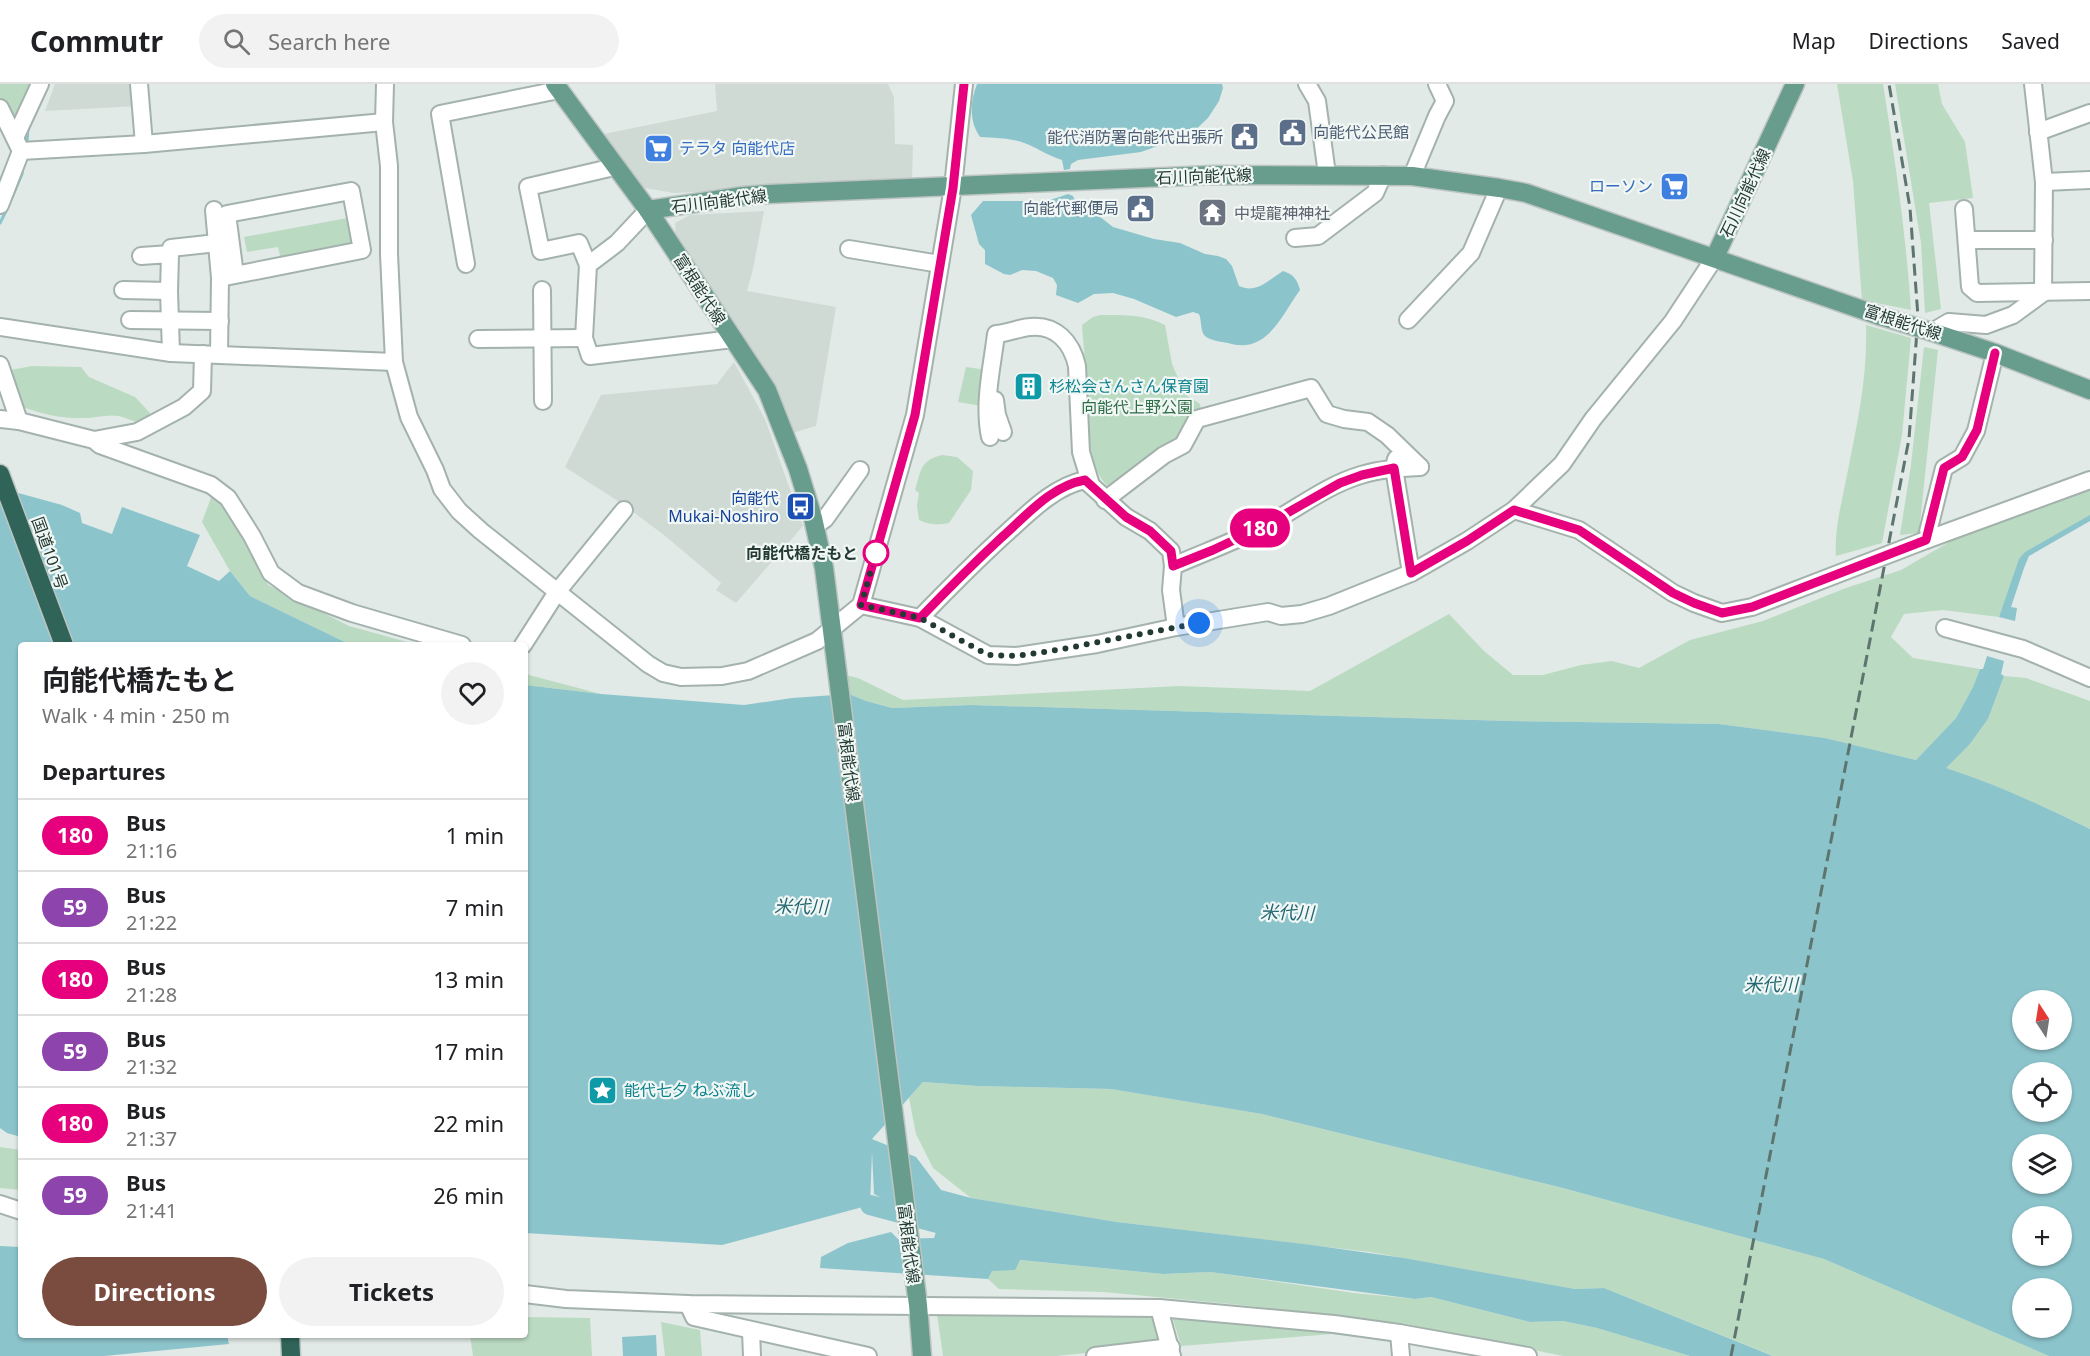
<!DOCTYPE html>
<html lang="en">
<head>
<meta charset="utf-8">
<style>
  body { margin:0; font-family:"Noto Sans","Noto Sans JP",sans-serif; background:#f2f2f2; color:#202124; height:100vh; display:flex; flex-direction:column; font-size:22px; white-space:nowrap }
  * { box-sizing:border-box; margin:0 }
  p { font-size:20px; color:#757577 }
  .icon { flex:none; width:33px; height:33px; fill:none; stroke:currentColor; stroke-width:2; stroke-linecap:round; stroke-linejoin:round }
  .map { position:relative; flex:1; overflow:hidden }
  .details { position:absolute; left:18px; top:558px; width:510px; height:696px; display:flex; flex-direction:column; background:#fff; border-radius:6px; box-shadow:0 2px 4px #0004 }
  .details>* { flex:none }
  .badge { padding:0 12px; border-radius:20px; font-size:21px; line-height:39px }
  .needle { width:39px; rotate:348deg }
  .tools { position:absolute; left:2012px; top:906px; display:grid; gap:12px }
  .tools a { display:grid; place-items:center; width:60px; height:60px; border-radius:50%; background:#fff; box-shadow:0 2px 4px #0004; font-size:30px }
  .you { position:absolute; width:30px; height:30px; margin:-15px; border:4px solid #fff; border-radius:50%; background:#1a73e8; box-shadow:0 0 0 9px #1a73e833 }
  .map>.badge { position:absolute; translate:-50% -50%; box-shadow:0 0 0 3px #fff }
  h2 { padding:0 24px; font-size:22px; line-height:54px }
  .round { display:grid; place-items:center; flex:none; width:63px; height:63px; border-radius:32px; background:#f2f2f2 }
  .overview { display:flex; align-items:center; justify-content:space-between; height:102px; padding:0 24px }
  h1 { font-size:28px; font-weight:700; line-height:45px }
  .primary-button { display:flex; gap:12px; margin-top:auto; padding:12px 24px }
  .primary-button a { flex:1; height:69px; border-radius:36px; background:#7a4b3f; color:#fff; font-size:24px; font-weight:700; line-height:69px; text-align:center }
  .primary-button a+a { background:#f2f2f2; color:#202124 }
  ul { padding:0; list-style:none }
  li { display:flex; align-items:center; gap:18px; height:72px; padding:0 24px; border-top:2px solid #e0e0e0 }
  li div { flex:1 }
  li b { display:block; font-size:22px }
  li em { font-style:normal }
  li .badge { min-width:66px; font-weight:700; text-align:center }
  header { display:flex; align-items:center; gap:36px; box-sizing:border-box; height:84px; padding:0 30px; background:#fff; border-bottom:2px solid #e0e0e0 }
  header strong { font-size:28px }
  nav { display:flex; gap:33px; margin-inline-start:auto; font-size:21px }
  .search { width:420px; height:54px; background:#f2f2f2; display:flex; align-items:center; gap:15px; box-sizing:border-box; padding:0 21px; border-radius:33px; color:#757577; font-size:22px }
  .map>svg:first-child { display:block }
</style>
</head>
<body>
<header>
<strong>Commutr</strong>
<div class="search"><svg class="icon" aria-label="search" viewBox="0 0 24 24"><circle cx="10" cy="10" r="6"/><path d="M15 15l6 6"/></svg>Search here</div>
<nav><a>Map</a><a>Directions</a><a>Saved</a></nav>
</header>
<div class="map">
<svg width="2090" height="1272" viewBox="0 0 2090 1272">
  <rect width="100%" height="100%" fill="#e1eae6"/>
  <g fill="#cfdad5">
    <polygon points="55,0 136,0 138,22 45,27"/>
    <polygon points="715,0 888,0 894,13 895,60 913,61 912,97 674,109 639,103 599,51 717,27"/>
    <polygon points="764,127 753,185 747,207 836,223 816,342 792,349 676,156 675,139 690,131"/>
    <polygon points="734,278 765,335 803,442 736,519 716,506 721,499 664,451 624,421 565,383 601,311 717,300"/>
  </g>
  <g fill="#bbdac2">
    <polygon points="0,0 37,0 28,18 12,39 0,13"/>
    <path d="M1837,0H1883C1895,75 1906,150 1911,226L1862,216L1853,97Z"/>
    <polygon points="1895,0 1938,0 1942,20 1965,58 1973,114 1929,119 1941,225 1925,229 1921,159"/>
    <polygon points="353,133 358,162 281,176 278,163 247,168 244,153"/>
    <path d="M1100,231C1123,231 1144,230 1165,241L1172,280L1185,310L1200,320L1202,332L1189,345L1114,408C1086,387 1090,348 1088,316C1086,291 1084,266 1082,241L1093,233Z"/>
    <path d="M1866,241L1911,254L1902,351L1882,459L1836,472C1834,445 1842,418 1847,391C1857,341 1868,291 1866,241Z"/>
    <polygon points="1924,263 1938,266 1919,449 1900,451 1911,381"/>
    <path d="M32,282L81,283L89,293L135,313L150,329L149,337C134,341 131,334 118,332C107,330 95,334 85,334C62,335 41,330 20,322L11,286Z"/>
    <polygon points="966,283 987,286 982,322 958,318"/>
    <path d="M942,371L957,373L973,387L971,406L949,439C938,441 929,441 919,436L917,422L919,409L915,406C921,387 920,376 942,371Z"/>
    <polygon points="2090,403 2090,433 2039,460 2020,481 1999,533 1943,526 1904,530 1891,553 1913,574 1980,585 1973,603 1956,634 1916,676 1825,654 1719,640 1509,637 971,621 892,624 866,617 849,610 845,591 858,594 903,616 1180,602 1310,607 1449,530 1484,567 1513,591 1543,591 1581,581 1612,577 1639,584 1690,556 1763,537 1846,504 1901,486 1975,443"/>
    <polygon points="212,411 225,423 268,501 349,542 418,561 351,561 250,512 230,487 202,438"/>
    <polygon points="525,590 601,610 525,601"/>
    <path d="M2004,592L2026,594L2090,617V745C2043,722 1995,700 1945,684L1970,660L1988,635Z"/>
    <polygon points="923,998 978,1002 1111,1005 1262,1030 1559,1103 1824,1175 2049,1272 1774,1272 1604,1204 1575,1205 1370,1168 1117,1138 971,1114 933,1084 916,1050 909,1014"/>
    <polygon points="0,1063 21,1066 21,1106 0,1104"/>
    <polygon points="1019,1176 1163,1190 1210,1188 1354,1209 1415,1215 1431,1213 1530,1238 1563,1237 1597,1244 1690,1272 1563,1272 1400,1239 1231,1220 1103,1208 999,1205 988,1195 992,1187"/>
    <polygon points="937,1230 1155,1230 1164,1261 1056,1272 943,1272"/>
    <polygon points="525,1233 590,1234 592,1272 473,1272 470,1251 525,1251"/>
    <polygon points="1173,1235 1287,1241 1393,1252 1394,1257 1332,1250 1181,1262"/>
    <polygon points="661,1238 700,1246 702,1272 665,1272"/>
  </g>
  <g fill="#8cc4cc" fill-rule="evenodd">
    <path d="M977,0H1222L1223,4L1219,17L1208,34L1191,50L1141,68L1078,76L1071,80L1070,85L1064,86L1062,76C1049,72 1039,65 1027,60C1013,54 996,54 980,53C969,37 970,18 977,0Z"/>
    <path d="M1068,110L1073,112L1076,119L1090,125L1113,143L1154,155L1180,159L1205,170L1218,172L1226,175L1232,182L1239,202C1257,210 1268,196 1283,187C1294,191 1297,195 1300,206C1281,232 1267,271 1228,259C1221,258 1210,256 1205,252C1200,247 1202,237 1199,230L1193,228L1176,233L1134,215L1113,209L1094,210L1078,219L1056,211L1057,201L1053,194L1036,187L1022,186L1010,191L1004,190L985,180V166L979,160L971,131L983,117H1047Z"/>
    <polygon points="0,404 62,421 80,429 82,439 112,450 122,423 200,451 187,482 219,497 230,487 250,512 351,561 21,561 21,1053 7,1049 0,1044"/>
    <polygon points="2090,431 2090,437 2029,472 2024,484 2011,523 2017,524 2015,537 1999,533 2019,475 2025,468"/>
    <path d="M1987,572L2004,577L2001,590L2004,592L1988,635L1970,660L1946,684C1996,700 2043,722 2090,745V1272H2049L1824,1175L1559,1103L1262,1030L1111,1005L978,1002L923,998L872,1055L916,1073L941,1106L971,1114L1117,1138L1312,1161L1404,1174L1575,1205L1604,1204L1773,1272H1690L1597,1244L1563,1237L1530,1238L1431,1213L1415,1215L1210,1188L1163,1190L1020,1176L1015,1186L992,1187L988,1195L820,1184L821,1173L848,1159L891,1148L898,1155L934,1154L937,1145L932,1132L891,1119L874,1110L872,1068L870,1121L722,1161L525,1149V601L601,610L744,621L792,614L849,610L866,617L892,624L971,621L1509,637L1719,640L1825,654L1916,676L1956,634L1973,603L1980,585H1983ZM2022,916H2061V956H2022ZM2022,988H2061V1028H2022ZM2022,1060H2061V1100H2022ZM2022,1132H2061V1172H2022ZM2022,1204H2061V1244H2022Z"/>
    <polygon points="0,1162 21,1163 21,1251 227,1251 229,1260 104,1272 0,1272"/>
    <polygon points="656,1251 657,1272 623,1272 622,1253"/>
  </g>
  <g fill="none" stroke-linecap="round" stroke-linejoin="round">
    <g stroke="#8cc4cc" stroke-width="3">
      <polyline points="27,60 28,43"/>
      <polyline points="11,116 22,90 23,83"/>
      <polyline points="0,139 7,125"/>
    </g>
    <polyline stroke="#8cc4cc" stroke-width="20" points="870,1121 960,1145"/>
    <defs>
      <g id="minor">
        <polyline points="139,0 144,60"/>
        <polyline points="385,0 384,38 389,82 389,170 394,278 409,333 435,386 442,405 459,427 481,447 648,580 663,589 681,593 722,592 748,587 817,557 861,521 920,534 988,571 1016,572 1097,560 1176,543 1268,528 1281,532 1302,530 1329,522 1411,489 1467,457 1514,426 1562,380 1593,335 1673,237 1715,173"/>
        <polyline points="1307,0 1317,17 1327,90"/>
        <polyline points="2033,0 2044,98 2043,209"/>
        <polyline points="0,24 21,67 144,60 384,38"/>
        <polyline points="2038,48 2090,29"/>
        <polyline points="15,54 40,0"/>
        <polyline points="1412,92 1437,32 1445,17 1437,0"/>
        <polyline points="2044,98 2090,96"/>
        <polyline points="0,121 21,67"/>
        <polyline points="1964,125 1970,203 1977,209 2090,207"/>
        <polyline points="214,126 220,194 219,270"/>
        <polyline points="648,126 617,159 588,181 584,254 590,272 733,255"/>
        <polyline points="1295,154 1318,152 1375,109 1383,91"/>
        <polyline points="1968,156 2044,156"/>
        <polyline points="849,165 940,180"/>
        <polyline points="170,170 171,164 217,159"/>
        <polyline points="141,172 170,170 169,207 171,269"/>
        <polyline points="466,180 440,30 559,6"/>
        <polyline points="588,181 579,159 541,167 528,103 614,83"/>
        <polyline points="220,194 235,191 362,166 351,107 227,130 235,191"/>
        <polyline points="123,206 169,207"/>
        <polyline points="542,206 543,317"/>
        <polyline points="130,236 220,237"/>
        <polyline points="1408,236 1471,169 1499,104"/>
        <polyline points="0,243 171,269 394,278"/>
        <polyline points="1932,248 1949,238 1986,241 2013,231 2043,209"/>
        <polyline points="478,255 584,254"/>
        <polyline points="0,281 19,337"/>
        <polyline points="995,316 997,331 1003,348"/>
        <polyline points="0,335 19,337 94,356 100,361 211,401 228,414 252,452 271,489 298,509 352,529 462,561"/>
        <path d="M990,353C983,319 992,284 996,250C1008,249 1019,244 1030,243C1056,240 1072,259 1077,282L1081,368L1091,401"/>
        <polyline points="94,356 137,348 184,323 202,307 203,270"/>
        <polyline points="1396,375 1394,384 1411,489"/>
        <polyline points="1105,416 1164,371 1183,361 1197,335 1311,304 1327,330 1344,335 1368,338 1387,351 1420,383"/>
        <polyline points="1514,426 1579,446 1673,509 1694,519 1722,529 1752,523 1861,481"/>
        <polyline points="815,442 825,435 860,386"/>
        <polyline points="1926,456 1944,384 1962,373 1976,347 1995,269"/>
        <polyline points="1926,456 2090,396"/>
        <path d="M1173,482C1205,468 1236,457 1267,441C1298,424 1327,401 1361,391C1380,385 1400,384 1420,383"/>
        <polyline points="861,521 915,331 953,103 964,0"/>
        <path d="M920,534C947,506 974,479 1002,453C1027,431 1052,403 1085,396L1126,433L1150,447L1171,467L1173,482L1171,506L1176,543"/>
        <polyline points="1945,544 2023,565 2090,594"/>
        <polyline points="523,561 557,508 624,426"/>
        <polyline points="0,1120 21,1127"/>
        <polyline points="525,1210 566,1215 688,1220 1159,1224 1334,1240 1399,1249 1528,1272"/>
        <polyline points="688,1220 694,1233 868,1272"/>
        <polyline points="1159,1224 1172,1272"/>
        <polyline points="751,1247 752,1272"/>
        <polyline points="1399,1249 1401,1272"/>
        <polyline points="1095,1272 1171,1263"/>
      </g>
      <g id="major">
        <polyline points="555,0 648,126 767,306 798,385 813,434 824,484 918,1221 922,1272"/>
        <polyline points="648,126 743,112 768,110 1212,91 1412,92 1499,104 1526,109 1880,232"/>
        <polyline points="1715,173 1795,0"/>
        <polyline points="1932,248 1995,269 2090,306"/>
      </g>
      <g id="highway">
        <polyline points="0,390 64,561"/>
        <polyline points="290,1251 291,1272"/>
      </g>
    </defs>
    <use href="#minor" stroke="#a4b2ad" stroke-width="20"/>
    <use href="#major" stroke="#bdc4c2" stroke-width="21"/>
    <use href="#highway" stroke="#bdc4c2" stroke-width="21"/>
    <use href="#minor" stroke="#fff" stroke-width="16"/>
    <use href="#major" stroke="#689d8e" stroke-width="18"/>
    <use href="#highway" stroke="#306458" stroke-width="18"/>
    <polyline stroke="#5d756e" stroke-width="3" stroke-dasharray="12 6" stroke-linecap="butt" points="1731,1272 1909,355 1918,233 1910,124 1889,0"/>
    <defs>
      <polyline id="minor-bridge" points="1861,481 1926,456"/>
      <polyline id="major-bridge" points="1880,232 1932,248"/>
    </defs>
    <use href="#minor-bridge" stroke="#a4b2ad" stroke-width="20" stroke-linecap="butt"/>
    <use href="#major-bridge" stroke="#bdc4c2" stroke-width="21" stroke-linecap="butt"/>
    <use href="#minor-bridge" stroke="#fff" stroke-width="16"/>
    <use href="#major-bridge" stroke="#689d8e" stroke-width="18"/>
  </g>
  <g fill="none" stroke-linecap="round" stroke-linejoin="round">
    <defs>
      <path id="line" d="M964,0L953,104L915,331L861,521L920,534C947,506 974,479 1002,453C1027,431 1051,402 1085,396L1126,433L1150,447L1171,467L1173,482L1213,466L1266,441L1340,399L1362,391L1394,384L1411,489L1467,457L1514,426L1579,446L1673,509L1694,519L1722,529L1752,523L1926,456L1944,384L1962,373L1977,346L1995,269"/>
    </defs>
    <use href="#line" stroke="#fff" stroke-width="14"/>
    <use href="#line" stroke="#e6007e" stroke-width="9"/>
    <polyline stroke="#223a33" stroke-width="6" stroke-dasharray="0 10.8" points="876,469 861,521 920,534 988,571 1016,572 1057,566 1199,539"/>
  </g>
  <defs>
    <symbol id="civic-square" viewBox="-11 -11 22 22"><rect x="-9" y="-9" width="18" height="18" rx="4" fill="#5c6f8a" stroke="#f1f7f4"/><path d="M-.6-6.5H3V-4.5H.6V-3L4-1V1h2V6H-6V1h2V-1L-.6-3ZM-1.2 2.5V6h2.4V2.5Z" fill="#fff"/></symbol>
    <symbol id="supermarket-square" viewBox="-11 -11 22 22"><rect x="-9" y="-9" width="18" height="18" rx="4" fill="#3f7fe0" stroke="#f1f7f4"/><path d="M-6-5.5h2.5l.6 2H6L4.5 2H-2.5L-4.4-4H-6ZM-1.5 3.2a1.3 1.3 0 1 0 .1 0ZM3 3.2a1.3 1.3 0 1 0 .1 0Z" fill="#fff"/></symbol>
    <symbol id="temple-square" viewBox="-11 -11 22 22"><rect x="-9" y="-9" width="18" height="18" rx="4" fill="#6b7280" stroke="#f1f7f4"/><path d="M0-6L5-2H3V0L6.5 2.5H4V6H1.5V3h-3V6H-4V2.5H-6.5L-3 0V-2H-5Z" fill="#fff"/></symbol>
    <symbol id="building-square" viewBox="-11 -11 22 22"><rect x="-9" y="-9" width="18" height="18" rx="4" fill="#0f9aa8" stroke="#f1f7f4"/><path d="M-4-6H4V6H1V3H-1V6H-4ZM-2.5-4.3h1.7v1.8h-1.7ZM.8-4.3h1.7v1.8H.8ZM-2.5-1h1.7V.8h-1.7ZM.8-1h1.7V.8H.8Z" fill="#fff"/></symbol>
    <symbol id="bus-square" viewBox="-11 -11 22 22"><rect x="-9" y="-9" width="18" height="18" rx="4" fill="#1a4fb4" stroke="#f1f7f4"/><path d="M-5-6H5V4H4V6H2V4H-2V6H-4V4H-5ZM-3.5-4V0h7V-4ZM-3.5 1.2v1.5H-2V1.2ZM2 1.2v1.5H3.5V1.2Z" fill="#fff"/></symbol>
    <symbol id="sight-square" viewBox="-11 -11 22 22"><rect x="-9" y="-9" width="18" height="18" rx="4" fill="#0f9aa8" stroke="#f1f7f4"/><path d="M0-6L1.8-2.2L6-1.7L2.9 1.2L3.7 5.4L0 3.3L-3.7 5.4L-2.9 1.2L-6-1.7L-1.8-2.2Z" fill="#fff"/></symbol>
  </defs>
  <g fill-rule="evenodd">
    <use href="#civic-square" x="1276" y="32" width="33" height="33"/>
    <use href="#civic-square" x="1228" y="36" width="33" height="33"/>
    <use href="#supermarket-square" x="642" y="48" width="33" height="33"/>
    <use href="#supermarket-square" x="1658" y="86" width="33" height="33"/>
    <use href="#civic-square" x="1124" y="108" width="33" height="33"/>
    <use href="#temple-square" x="1196" y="112" width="33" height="33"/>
    <use href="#building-square" x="1012" y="286" width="33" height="33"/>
    <use href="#bus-square" x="784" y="406" width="33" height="33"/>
    <use href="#sight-square" x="586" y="990" width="33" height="33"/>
  </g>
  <circle fill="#fff" stroke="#e6007e" stroke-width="3" cx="876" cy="469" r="12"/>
  <g text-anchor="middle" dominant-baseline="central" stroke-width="4.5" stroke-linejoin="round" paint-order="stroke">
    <g font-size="16" fill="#4e5e75" stroke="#f1f7f4" text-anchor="end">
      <text x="1313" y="48" text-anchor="start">向能代公民館</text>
      <text x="1223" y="53">能代消防署向能代出張所</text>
      <text x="1119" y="124">向能代郵便局</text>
    </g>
    <g font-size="16" fill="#366cbe" stroke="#f1f7f4" text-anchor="start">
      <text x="679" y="64">テラタ 向能代店</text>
      <text x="1653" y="102" text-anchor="end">ローソン</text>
    </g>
    <g font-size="16" fill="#223a33" stroke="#f1f7f4">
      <text transform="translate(1204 92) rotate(-2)">石川向能代線</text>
      <text transform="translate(1745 109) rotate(-65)">石川向能代線</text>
      <text transform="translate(719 117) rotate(-7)">石川向能代線</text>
      <text transform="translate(700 205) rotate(57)">富根能代線</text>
      <text transform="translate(1903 238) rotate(18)">富根能代線</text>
      <text transform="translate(50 469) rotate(70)">国道101号</text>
      <text transform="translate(849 678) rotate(83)">富根能代線</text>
      <text transform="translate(909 1160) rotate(83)">富根能代線</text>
    </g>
    <g font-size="16" fill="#5b616d" stroke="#f1f7f4" text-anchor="start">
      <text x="1234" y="129">中堤龍神神社</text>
    </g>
    <g font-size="16" fill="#0d838f" stroke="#f1f7f4" text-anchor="start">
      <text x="1049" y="302">杉松会さんさん保育園</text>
      <text x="624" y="1006">能代七夕 ねぶ流し</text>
    </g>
    <g font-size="16" fill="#2f6d46" stroke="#f1f7f4">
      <text x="1137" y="323">向能代上野公園</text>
    </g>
    <g font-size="16" fill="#164399" stroke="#f1f7f4" text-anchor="end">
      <text x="779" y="414">向能代<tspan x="779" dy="18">Mukai-Noshiro</tspan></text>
    </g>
    <g font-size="16" font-weight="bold" fill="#223a33" stroke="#f1f7f4" text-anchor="end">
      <text x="858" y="469">向能代橋たもと</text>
    </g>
    <g font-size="18" font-style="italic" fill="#216671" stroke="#f1f7f4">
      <text transform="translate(801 822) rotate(1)">米代川</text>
      <text transform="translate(1287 828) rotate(1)">米代川</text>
      <text x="1771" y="900">米代川</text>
    </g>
  </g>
</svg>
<div class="tools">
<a><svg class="needle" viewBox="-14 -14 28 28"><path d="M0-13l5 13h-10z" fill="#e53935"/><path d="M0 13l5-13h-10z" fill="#757577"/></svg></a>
<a><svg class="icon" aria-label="locate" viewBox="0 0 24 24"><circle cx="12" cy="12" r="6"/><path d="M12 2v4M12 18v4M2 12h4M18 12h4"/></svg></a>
<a><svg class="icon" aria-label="layers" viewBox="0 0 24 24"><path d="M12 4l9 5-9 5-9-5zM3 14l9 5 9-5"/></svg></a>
<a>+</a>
<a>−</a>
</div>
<div class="you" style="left:1199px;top:539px"></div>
<b class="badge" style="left:1260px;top:444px;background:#e6007e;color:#fff">180</b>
<section class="details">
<div class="overview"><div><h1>向能代橋たもと</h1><p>Walk · 4 min · 250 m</p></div><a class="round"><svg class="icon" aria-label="heart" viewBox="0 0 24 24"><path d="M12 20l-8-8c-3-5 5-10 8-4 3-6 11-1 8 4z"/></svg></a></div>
<h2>Departures</h2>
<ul>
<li><span class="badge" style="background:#e6007e;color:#fff">180</span><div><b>Bus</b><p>21:16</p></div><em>1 min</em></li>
<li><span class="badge" style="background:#8e44ad;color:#fff">59</span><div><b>Bus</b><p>21:22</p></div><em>7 min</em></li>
<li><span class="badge" style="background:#e6007e;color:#fff">180</span><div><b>Bus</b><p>21:28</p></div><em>13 min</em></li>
<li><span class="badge" style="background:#8e44ad;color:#fff">59</span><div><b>Bus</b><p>21:32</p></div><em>17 min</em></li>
<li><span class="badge" style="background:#e6007e;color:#fff">180</span><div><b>Bus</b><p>21:37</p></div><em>22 min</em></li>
<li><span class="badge" style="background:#8e44ad;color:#fff">59</span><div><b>Bus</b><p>21:41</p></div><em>26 min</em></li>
</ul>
<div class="primary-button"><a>Directions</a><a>Tickets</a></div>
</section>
</div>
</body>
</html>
